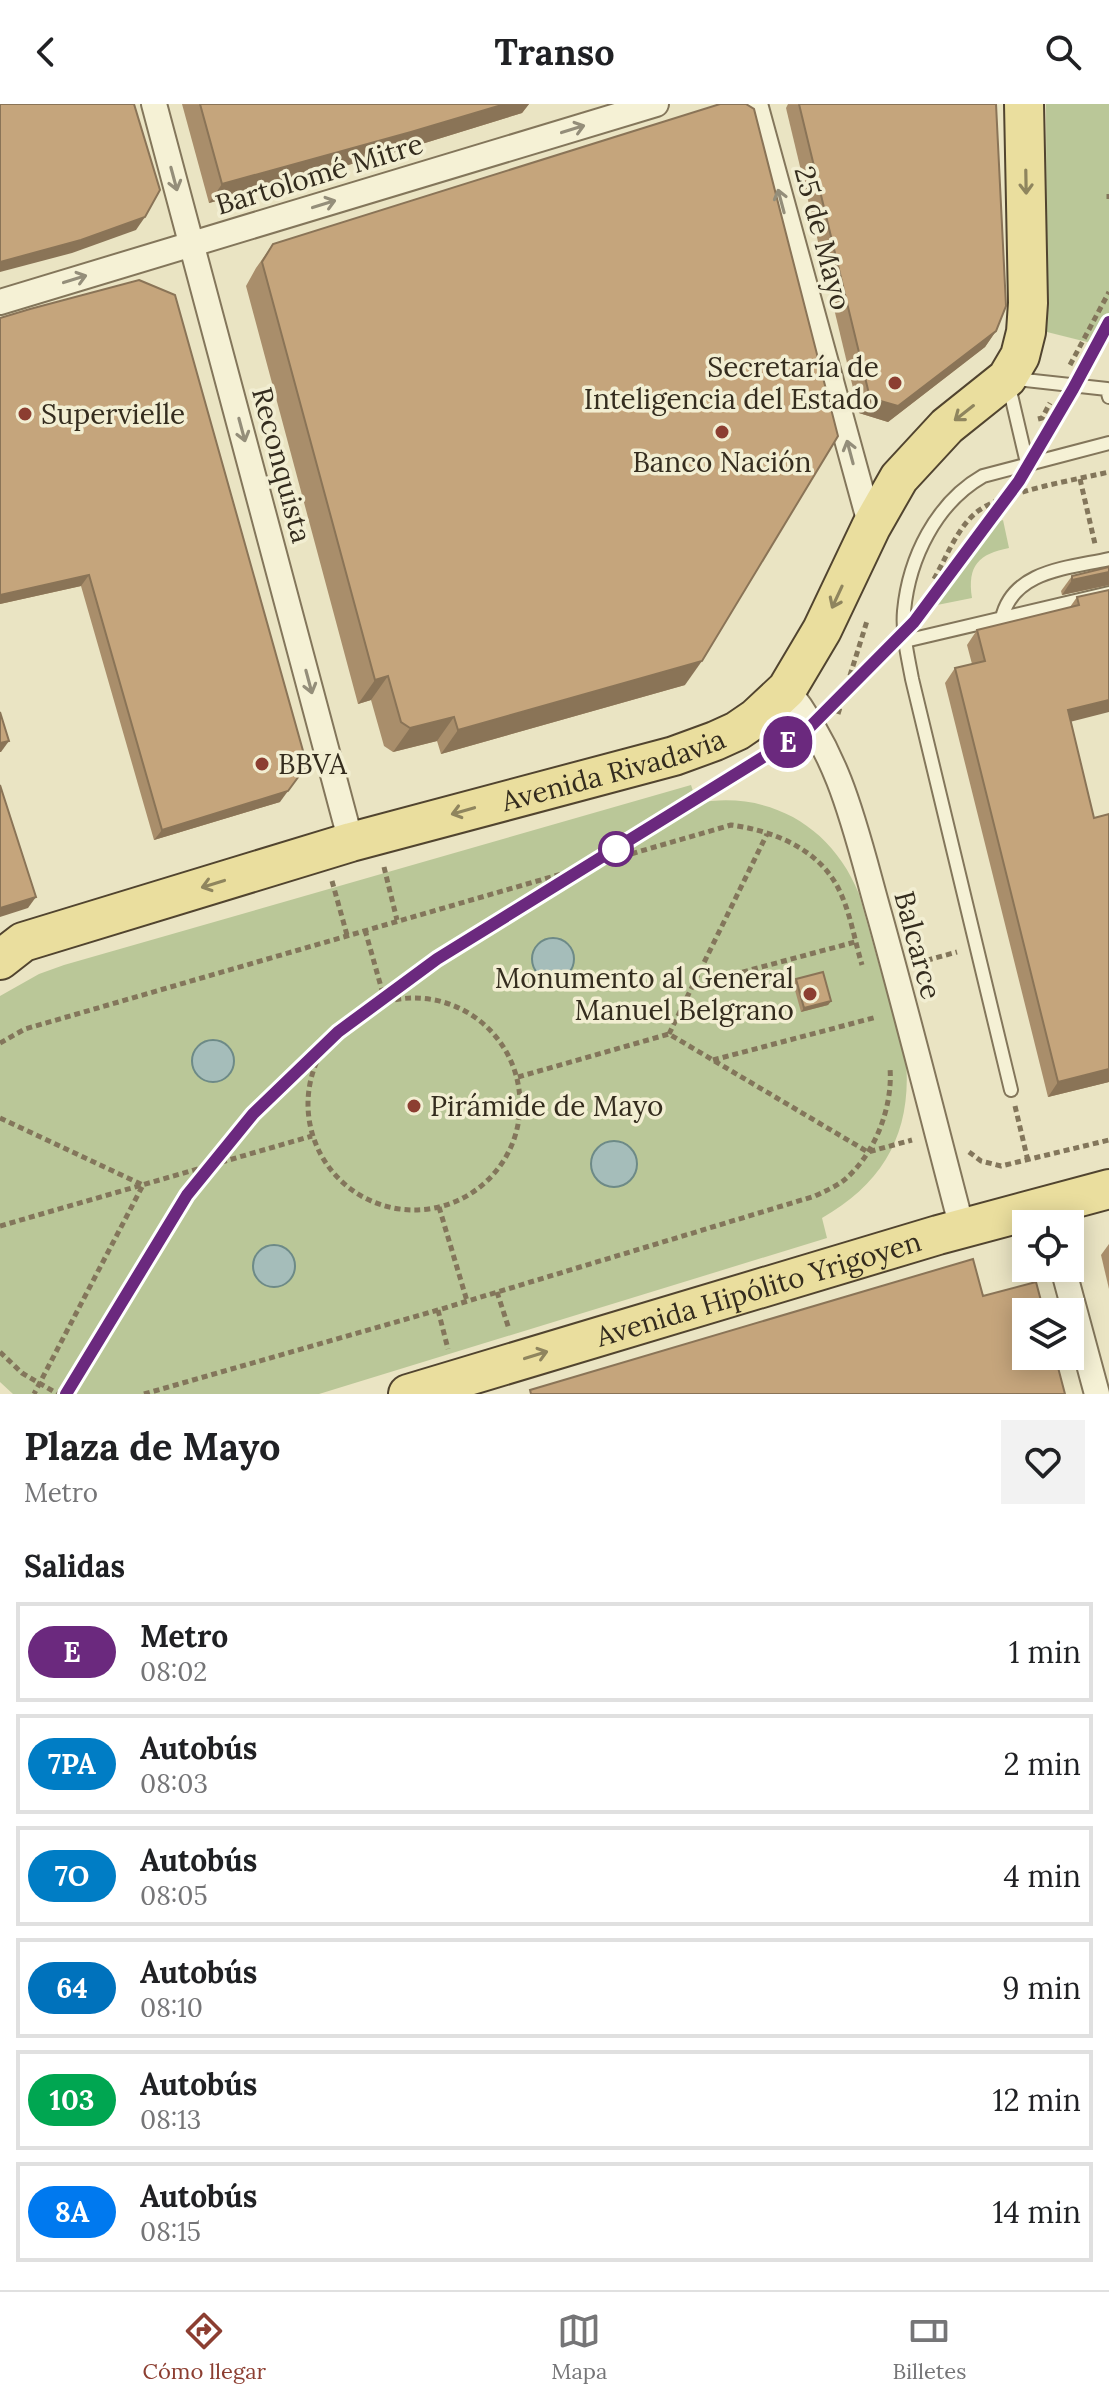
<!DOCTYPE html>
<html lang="es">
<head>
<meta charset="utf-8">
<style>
  body { margin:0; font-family:Lora,serif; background:#f2f2f2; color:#202124; height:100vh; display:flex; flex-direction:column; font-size:30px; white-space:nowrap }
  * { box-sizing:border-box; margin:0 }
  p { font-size:26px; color:#757577 }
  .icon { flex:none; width:44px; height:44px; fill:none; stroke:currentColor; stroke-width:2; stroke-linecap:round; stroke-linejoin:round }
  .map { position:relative; height:1290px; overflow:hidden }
  .details { display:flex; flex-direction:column; background:#fff; flex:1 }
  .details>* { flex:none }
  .badge { padding:0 16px; border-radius:26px; font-size:28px; line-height:52px }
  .fabs { position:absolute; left:1012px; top:1106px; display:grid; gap:16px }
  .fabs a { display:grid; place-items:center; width:72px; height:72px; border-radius:0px; background:#fff; box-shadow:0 4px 20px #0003; font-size:40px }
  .map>.badge { position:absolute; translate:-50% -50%; box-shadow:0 0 0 4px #fff }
  h2 { padding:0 24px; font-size:30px; line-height:72px }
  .round { display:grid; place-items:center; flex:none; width:84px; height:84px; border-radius:0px; background:#f2f2f2 }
  .head { display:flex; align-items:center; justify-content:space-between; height:136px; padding:0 24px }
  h1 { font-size:38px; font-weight:700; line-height:60px }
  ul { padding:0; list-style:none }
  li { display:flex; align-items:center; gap:24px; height:100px; margin:0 16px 12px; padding:0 8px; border:4px solid #e0e0e0; border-radius:0px }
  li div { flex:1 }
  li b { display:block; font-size:30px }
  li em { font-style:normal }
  li .badge { min-width:88px; font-weight:700; text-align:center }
  header { display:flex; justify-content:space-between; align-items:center; height:104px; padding:0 24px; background:#fff; font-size:36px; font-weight:700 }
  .tabs { display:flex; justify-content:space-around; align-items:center; height:112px; border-top:2px solid #e0e0e0; background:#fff; font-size:22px; color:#757577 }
  .tabs a { display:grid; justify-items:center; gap:4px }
  .tabs .current { color:#8c3e31 }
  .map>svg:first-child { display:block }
</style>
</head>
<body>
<header><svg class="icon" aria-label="back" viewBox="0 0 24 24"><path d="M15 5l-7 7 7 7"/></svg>Transo<svg class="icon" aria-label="search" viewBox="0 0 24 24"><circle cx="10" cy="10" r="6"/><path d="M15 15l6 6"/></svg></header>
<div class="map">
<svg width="1109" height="1290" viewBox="0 0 1109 1290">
  <rect width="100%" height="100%" fill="#eae4c3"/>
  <g fill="#bac798">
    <polygon points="1046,0 1109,0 1109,234 1087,238 1047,228"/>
    <path d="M1003,416L1009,444C979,450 967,461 972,494L937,501C944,480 962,441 979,427C986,421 995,419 1003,416Z"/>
    <path d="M691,681L697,699C769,686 832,722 859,790L906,957C912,1028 884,1079 822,1114L827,1134L319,1290H13L0,1278V892L39,870L64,861Z"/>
  </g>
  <g fill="#a5bdba" stroke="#6d8a87" stroke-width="2">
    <circle cx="553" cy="855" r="21"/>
    <circle cx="213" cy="957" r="21"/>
    <circle cx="614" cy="1060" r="23"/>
    <circle cx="274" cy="1162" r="21"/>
  </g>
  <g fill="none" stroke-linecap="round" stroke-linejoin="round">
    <defs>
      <g id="lane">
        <polyline points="1027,359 1007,274 1107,285 1109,293"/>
        <path d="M1002,514C1013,466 1069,464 1109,455"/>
        <polyline points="905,537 1109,489"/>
        <path d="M1011,986L912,575C908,553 902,530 904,507C909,454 936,399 983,372L1109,339"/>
      </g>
      <g id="street">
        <polyline points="154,0 351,738"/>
        <polyline points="755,0 871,423"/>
        <polyline points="0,198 656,0"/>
        <path d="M787,585C843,656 856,729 880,813C909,917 935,1021 962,1124"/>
        <polyline points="1063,1164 1097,1290"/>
      </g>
      <g id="primary">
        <path id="s1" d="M0,856L23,838L351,738L674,652L715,637L737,627L756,614L787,585L822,526L871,423L899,374L947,322L1007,274L1020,252L1026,228L1028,199L1024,0"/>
        <path id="s2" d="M408,1290L938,1131L1109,1085"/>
      </g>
    </defs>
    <use href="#lane" stroke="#83765b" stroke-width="16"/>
    <use href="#street" stroke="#83765b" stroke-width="28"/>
    <use href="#primary" stroke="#51442f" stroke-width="42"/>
    <g stroke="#83765b" stroke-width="5" stroke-dasharray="6 4" stroke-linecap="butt">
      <polyline points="1109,90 1109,95"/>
      <polyline points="1070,261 1109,188"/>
      <polyline points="1038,315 1042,314 1050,299"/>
      <polyline points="1080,375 1095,440"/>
      <path d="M934,475C946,454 958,422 978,407C1005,387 1075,376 1109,368"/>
      <polyline points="838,610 867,517"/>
      <polyline points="384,763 397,816"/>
      <polyline points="332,777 347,831"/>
      <polyline points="365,826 385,897"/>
      <polyline points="917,859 957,848"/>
      <polyline points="694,881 855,838"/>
      <circle cx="414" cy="1000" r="106"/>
      <polyline points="669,930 767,730"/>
      <path d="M0,939L25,925L731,721C775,727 822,746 841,790C851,812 855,838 862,861"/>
      <polyline points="713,956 877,913"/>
      <polyline points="518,973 669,930 868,1048 912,1036"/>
      <polyline points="1015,1002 1028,1057"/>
      <polyline points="0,1014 143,1081 34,1290"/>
      <polyline points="969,1048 981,1057 1001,1062 1109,1036"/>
      <polyline points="439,1103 467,1197"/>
      <polyline points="0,1122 312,1032"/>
      <polyline points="497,1188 509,1225"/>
      <polyline points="438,1206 448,1245"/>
      <polyline points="0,1248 22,1269 58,1290"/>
      <path d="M144,1290L438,1206L815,1092C825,1087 835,1083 843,1077C875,1051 893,1003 890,964"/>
    </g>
    <use href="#lane" stroke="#f5f1d5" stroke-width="12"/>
    <use href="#street" stroke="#f5f1d5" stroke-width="24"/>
    <use href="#primary" stroke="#eade9e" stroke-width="38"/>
  </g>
  <g fill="#a98e6b">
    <polygon points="182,0 529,0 522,9 399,47 209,99"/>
    <polygon points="788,0 996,0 996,227 985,243 888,318 859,309 786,4"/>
    <polygon points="273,140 685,581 441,650 437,637 393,648 384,642 371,596 358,600 246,182 256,164"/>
    <polygon points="0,214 280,698 154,736 81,482 0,500"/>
    <polygon points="1109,463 1109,481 1062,491 1061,487 1072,472"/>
    <polygon points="1109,486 1071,617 1109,978 1048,993 945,579 955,564 972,560 967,541 977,526 1070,503 1077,493"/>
    <polygon points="796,875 831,897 828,901 801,908 793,879"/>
    <polygon points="1109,1140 1109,1185 1101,1151"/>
  </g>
  <g fill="#8a7457">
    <polygon points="505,0 529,0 522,9 399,47 209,99 222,80"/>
    <polygon points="145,113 136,126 72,149 0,168 0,158"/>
    <polygon points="996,227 985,243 888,318 859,309 870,294"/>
    <polygon points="1109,468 1109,481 1062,491 1072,476"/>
    <polygon points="89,471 81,482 0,500 0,491"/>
    <polygon points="702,557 685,581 441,650 458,626"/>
    <polygon points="388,572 371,596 358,600 375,576"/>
    <polygon points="1109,596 1109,608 1058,621 1068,606"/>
    <polygon points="454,613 437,637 393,648 410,624"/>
    <polygon points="9,637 1,648 0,648 0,639"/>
    <polygon points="307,661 280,698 154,736 162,726"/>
    <polygon points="36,793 28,804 0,813 0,804"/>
    <polygon points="831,897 828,901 801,908 804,904"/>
    <polygon points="1109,965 1109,978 1048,993 1058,978"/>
  </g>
  <g fill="#c5a57c" stroke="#8a7457" stroke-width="2">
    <polygon points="0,0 134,0 160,86 145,113 81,136 0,158"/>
    <polygon points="200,0 505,0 411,28 222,80"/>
    <polygon points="720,0 746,0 754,5 838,332 702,557 458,626 454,613 410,624 401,618 388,572 375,576 262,158 273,140"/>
    <polygon points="799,0 996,0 1006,202 996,227 898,302 870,294"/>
    <polygon points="139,176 175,191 307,661 288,687 162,726 89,471 0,491 0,214 30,205"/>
    <polygon points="1109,463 1109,468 1072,476 1072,472"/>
    <polygon points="1109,486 1109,596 1068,606 1094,714 1109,710 1109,965 1058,978 955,564 985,557 977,526 1079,501 1077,493"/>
    <polygon points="0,608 9,637 0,639"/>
    <polygon points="0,681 36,793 0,804"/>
    <polygon points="823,868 831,897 804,904 796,875"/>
    <polygon points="973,1155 983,1192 1036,1178 1044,1208 1026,1208 1026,1252 1055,1252 1065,1290 531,1290 530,1286"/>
  </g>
  <defs><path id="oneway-shaft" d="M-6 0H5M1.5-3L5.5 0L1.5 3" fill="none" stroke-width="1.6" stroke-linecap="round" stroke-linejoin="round" transform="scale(2)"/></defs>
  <g stroke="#948e7a">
    <use href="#oneway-shaft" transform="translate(573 25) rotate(-17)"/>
    <use href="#oneway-shaft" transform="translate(174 75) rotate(75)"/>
    <use href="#oneway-shaft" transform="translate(781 97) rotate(-105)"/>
    <use href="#oneway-shaft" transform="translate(324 100) rotate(-17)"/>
    <use href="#oneway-shaft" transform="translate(75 175) rotate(-17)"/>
    <use href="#oneway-shaft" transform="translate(242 326) rotate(75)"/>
    <use href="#oneway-shaft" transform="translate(850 348) rotate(-105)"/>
    <use href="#oneway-shaft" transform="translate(309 578) rotate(75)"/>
  </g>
  <g stroke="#8f855e">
    <use href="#oneway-shaft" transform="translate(1026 78) rotate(89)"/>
    <use href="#oneway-shaft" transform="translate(964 309) rotate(142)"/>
    <use href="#oneway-shaft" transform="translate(837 493) rotate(115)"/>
    <use href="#oneway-shaft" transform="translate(463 707) rotate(164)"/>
    <use href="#oneway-shaft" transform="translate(213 780) rotate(163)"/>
    <use href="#oneway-shaft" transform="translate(536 1251) rotate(-17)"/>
  </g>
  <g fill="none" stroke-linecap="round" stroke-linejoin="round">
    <defs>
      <polyline id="line" points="66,1290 187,1091 253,1010 338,928 437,855 807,626 914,518 1019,377 1073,285 1109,218"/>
    </defs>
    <use href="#line" stroke="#fff" stroke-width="18"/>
    <use href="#line" stroke="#6b297e" stroke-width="12"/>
  </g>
  <g fill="#8c3e31" stroke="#f2eed2" stroke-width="3">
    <circle cx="895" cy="279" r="8"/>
    <circle cx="25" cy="310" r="8"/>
    <circle cx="722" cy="328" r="8"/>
    <circle cx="262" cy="660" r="8"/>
    <circle cx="810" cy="890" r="8"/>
    <circle cx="414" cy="1002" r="8"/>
  </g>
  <circle fill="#fff" stroke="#6b297e" stroke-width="4" cx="616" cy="745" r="16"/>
  <g text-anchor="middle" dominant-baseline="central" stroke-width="7" stroke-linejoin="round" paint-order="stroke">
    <g font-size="28" fill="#342c1e" stroke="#f2eed2">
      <text transform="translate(319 70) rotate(-17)">Bartolomé Mitre</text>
      <text transform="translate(823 134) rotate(75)">25 de Mayo</text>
      <text transform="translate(282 361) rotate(75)">Reconquista</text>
      <text stroke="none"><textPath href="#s1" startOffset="644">Avenida Rivadavia</textPath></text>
      <text transform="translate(918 841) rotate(75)">Balcarce</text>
      <text stroke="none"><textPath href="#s2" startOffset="366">Avenida Hipólito Yrigoyen</textPath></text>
    </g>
    <g font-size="28" fill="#342c1e" stroke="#f2eed2" text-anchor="start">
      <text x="879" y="263" text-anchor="end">Secretaría de<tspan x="879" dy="32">Inteligencia del Estado</tspan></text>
      <text x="41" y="310">Supervielle</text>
      <text x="722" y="358" text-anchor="middle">Banco Nación</text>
      <text x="278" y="660">BBVA</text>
      <text x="794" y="874" text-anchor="end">Monumento al General<tspan x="794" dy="32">Manuel Belgrano</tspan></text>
      <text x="430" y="1002">Pirámide de Mayo</text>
    </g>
  </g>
</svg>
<div class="fabs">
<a><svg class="icon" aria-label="locate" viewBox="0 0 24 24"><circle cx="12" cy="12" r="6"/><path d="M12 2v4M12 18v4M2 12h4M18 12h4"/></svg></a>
<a><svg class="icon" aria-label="layers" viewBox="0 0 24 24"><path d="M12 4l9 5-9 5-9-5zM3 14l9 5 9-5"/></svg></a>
</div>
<b class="badge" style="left:788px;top:638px;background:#6b297e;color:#fff">E</b>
</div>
<section class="details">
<div class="head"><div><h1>Plaza de Mayo</h1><p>Metro</p></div><a class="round"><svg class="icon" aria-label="heart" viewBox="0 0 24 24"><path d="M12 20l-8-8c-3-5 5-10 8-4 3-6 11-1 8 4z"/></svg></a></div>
<h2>Salidas</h2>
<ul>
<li><span class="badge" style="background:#6b297e;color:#fff">E</span><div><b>Metro</b><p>08:02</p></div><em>1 min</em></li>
<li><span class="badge" style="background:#007dc5;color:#fff">7PA</span><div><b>Autobús</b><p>08:03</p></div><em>2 min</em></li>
<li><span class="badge" style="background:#007dc5;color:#fff">7O</span><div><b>Autobús</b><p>08:05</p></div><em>4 min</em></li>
<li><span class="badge" style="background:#0072bc;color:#fff">64</span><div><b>Autobús</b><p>08:10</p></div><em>9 min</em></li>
<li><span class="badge" style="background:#00a651;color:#fff">103</span><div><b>Autobús</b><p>08:13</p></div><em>12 min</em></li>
<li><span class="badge" style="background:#0079ef;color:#fff">8A</span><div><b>Autobús</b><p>08:15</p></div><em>14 min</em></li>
</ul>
</section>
<nav class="tabs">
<a class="current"><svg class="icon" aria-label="directions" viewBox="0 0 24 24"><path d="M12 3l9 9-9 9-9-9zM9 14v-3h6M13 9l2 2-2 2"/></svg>Cómo llegar</a>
<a><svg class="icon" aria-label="map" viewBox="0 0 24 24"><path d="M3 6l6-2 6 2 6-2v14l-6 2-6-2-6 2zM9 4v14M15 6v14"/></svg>Mapa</a>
<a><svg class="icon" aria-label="tickets" viewBox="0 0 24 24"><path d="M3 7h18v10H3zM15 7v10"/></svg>Billetes</a>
</nav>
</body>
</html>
